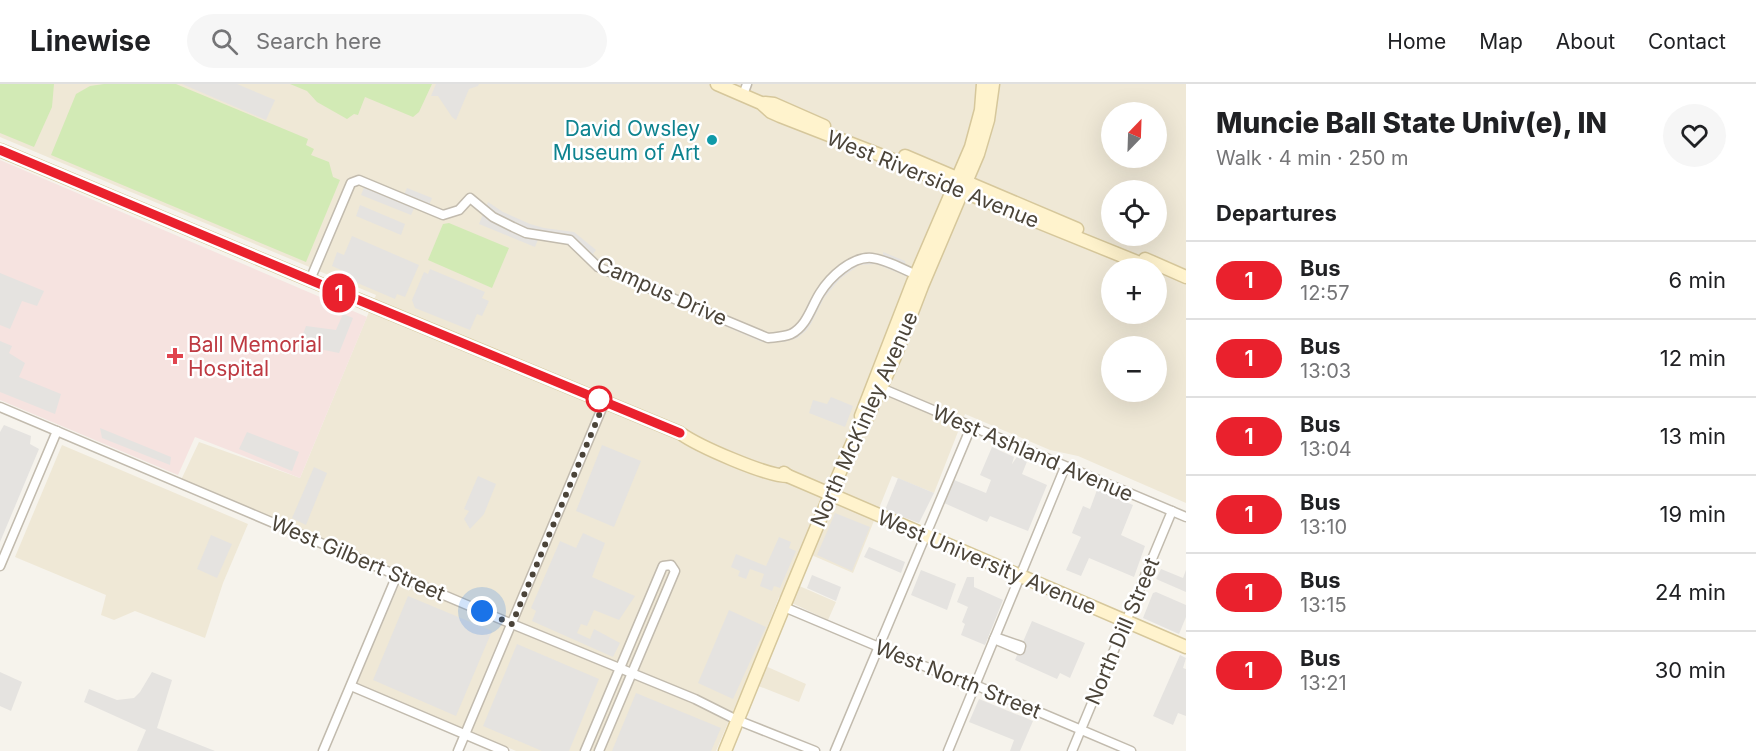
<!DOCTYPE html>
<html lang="en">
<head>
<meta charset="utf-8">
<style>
  body { margin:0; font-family:Inter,sans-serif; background:#f6f6f6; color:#202124; height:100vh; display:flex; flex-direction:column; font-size:22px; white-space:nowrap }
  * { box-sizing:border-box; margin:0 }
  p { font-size:20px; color:#757577 }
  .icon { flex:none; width:33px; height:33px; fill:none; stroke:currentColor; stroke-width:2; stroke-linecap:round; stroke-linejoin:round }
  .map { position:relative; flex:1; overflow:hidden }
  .panel { display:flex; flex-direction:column; background:#fff; width:570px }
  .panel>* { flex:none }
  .badge { padding:0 12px; border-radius:20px; font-size:21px; line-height:39px }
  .needle { width:39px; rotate:23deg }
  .buttons { position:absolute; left:1101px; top:18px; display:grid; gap:12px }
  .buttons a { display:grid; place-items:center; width:66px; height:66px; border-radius:50%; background:#fff; box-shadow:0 6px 24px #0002; font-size:30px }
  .you { position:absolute; width:30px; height:30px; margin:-15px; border:4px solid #fff; border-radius:50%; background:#1a73e8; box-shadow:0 0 0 9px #1a73e833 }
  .map>.badge { position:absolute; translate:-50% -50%; box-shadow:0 0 0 3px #fff }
  h2 { padding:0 30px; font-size:22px; line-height:54px }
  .round { display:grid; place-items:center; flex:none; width:63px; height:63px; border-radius:32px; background:#f6f6f6 }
  .headline { display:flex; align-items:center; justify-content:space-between; height:102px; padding:0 30px }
  h1 { font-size:28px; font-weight:800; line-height:45px }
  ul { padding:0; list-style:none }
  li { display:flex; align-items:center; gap:18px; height:78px; padding:0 30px; border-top:2px solid #e0e0e0 }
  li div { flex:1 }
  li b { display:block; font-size:22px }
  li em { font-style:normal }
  li .badge { min-width:66px; font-weight:700; text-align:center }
  header { display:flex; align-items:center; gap:36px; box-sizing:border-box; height:84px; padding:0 30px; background:#fff; border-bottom:2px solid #e0e0e0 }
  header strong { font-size:28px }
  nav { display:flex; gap:33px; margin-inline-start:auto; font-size:21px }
  .search { width:420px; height:54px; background:#f6f6f6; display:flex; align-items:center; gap:15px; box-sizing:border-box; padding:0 21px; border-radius:33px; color:#757577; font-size:22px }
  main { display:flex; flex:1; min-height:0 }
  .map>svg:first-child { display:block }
</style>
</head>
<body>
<header>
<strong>Linewise</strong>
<div class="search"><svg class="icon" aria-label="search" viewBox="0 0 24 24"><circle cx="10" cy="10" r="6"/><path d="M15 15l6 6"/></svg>Search here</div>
<nav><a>Home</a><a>Map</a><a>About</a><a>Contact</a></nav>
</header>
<main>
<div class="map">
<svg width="1186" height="667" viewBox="0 0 1186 667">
  <rect width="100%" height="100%" fill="#f6f3ec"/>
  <g fill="#efe8d6" fill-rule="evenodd">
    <path d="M0,0H1186V419L1078,372L1050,366L965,330L934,409L892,392L853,489L800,466L788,497L836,518L828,536L779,513L754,577L806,600L799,618L746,597L716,667H516L357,599L401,496L181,396L199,358L300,394L376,211L0,53ZM1112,28H1156V74H1112ZM1112,106H1156V152H1112ZM1112,184H1156V230H1112ZM1112,262H1156V308H1112Z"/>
    <polygon points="62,361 248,440 223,499 205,554 135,527 114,536 101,531 106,511 15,473"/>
  </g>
  <polygon fill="#f6e3e0" points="0,76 367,233 300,394 195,353 178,391 0,316"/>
  <g fill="#d2eab5">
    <polygon points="0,0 54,0 52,23 34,63 0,49"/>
    <polygon points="104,0 176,0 308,55 306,61 314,65 311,71 329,78 333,93 340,96 306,178 51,71 76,10 90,2"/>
    <polygon points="290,0 432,0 419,28 413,33 365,13 358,31 354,30 347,35 317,18 307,7"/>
    <polygon points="449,139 509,164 492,204 428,176 443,140"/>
  </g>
  <g fill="#e5e3e0">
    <polygon points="182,0 237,0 275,16 266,36"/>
    <polygon points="436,0 479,0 478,2 469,5 456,36 452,33 438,12 431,12"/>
    <polygon points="365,101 402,115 407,104 432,114 428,123 417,118 411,131 361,111"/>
    <polygon points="488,118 503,128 530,140 544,144 574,148 596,166 593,170 606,182 762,248 773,250 785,248 796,241 802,234 809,217 823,197 840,181 851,174 872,172 883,175 883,168 905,177 907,185 901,190 876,180 859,181 840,195 824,214 811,240 806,247 797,254 784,258 762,258 593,186 567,157 539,153 535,163 479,140"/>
    <polygon points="360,121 405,140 401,151 356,132"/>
    <polygon points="352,152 419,181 405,213 397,210 395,215 341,192 343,187 332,182 337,168 344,171"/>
    <polygon points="430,185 485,208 482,214 489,217 482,232 477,230 470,246 415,224 412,216 424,188 428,190"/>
    <polygon points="0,189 44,207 37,222 22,217 10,245 0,241"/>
    <polygon points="343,230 353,234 339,269 299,261 306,242 336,246"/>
    <polygon points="0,257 12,262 9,269 25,279 19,293 61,310 55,330 0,308"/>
    <polygon points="831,313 853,322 845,343 809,329 813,316 827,320"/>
    <polygon points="4,341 31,352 30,360 39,365 0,458 0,348"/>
    <polygon points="100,344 171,373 170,381 102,354"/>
    <polygon points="247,348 299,368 292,387 239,365"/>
    <polygon points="602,361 641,377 614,443 576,427"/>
    <polygon points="992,363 1014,373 1012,380 1019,370 1028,375 1022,390 1047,401 1028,447 990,432 987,438 944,419 954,396 986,409 991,396 980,391"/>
    <polygon points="314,383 327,389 306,441 292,434"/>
    <polygon points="478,392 496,400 484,430 470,445 464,435 469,427 464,425"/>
    <polygon points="898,394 934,409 919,439 885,426"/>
    <polygon points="1097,406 1133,421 1121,451 1145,462 1134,493 1089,474 1081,492 1066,486 1081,453 1072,449 1074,444 1083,422 1090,425"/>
    <polygon points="835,429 870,443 852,487 817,471"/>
    <polygon points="583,449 605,459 592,493 635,512 619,536 594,526 587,542 581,540 577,549 590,555 594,545 620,559 613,573 532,537 536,527 531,524 560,457 576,464"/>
    <polygon points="211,451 232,460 217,494 197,485"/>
    <polygon points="779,453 791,458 789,464 796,467 780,504 774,502 772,507 760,502 764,490 750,485 746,495 738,492 740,487 731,483 736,470 766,482"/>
    <polygon points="869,463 905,478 901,489 864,473"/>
    <polygon points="1161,485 1183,494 1186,486 1186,508 1156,495"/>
    <polygon points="921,486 956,500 947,526 911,511"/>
    <polygon points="812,491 841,503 836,517 807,504"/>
    <polygon points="967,493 974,493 974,503 1003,516 985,561 961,551 965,540 962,538 968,523 957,518"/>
    <polygon points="1156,508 1186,521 1186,533 1179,550 1143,534 1153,509"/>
    <polygon points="408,512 492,547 456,632 373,596"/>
    <polygon points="729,526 766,543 733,615 698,599"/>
    <polygon points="1032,537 1085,559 1070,594 1060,589 1057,595 1015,576"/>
    <polygon points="517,560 599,595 569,667 542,667 483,642"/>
    <polygon points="1180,571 1186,574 1183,584 1186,585 1186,632 1178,629 1173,641 1153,632"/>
    <polygon points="0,588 22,598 11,627 0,622"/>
    <polygon points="152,588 172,596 157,644 215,667 137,667 146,646 84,618 89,605 117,616 134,614 140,608"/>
    <polygon points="636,609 721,644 711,667 612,667"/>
    <polygon points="979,615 1033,637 1020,667 1010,667 1014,656 969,638"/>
  </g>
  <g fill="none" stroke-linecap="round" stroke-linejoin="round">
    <defs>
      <g id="street">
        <polyline points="743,11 747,0"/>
        <path d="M310,196L351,99L359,96L443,131L459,126L470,114L493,133L513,143L526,149L570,156L598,183L768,254C776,253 783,253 791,250C807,242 811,223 820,209C830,193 852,172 872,174C889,176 905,187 920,192"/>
        <polyline points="881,304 1186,433"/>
        <polyline points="0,323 512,540 695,615 737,636 815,667"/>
        <polyline points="0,482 57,347"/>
        <polyline points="784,523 969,601 980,603 1131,667"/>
        <polyline points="994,555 1020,566 1021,562 995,553"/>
        <polyline points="351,602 504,667"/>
        <polyline points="323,667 397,491"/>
        <polyline points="458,667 605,317"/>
        <polyline points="585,667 663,482 671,481 675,487 599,667"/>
        <polyline points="835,667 971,343"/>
        <polyline points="948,667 1065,383"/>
        <polyline points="1072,667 1172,427"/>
      </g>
      <g id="secondary">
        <polyline points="717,0 761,19 771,28 780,32 893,76 969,110 1152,184"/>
        <polyline points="765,19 774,20 824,42"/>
        <path d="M0,66L310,196L680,349C698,362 766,392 788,392"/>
        <polyline points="905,72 1077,145"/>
        <polyline points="1145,175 1186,193"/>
        <polyline points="861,332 913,198 971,63 981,26 983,0"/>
        <polyline points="784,389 788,392 1186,563"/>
        <path d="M725,667C770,557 814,446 862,337L867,334L894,275L922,202L978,70L988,36L993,0"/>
      </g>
    </defs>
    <use href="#street" stroke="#c2bbae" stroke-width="11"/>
    <use href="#secondary" stroke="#d6c79b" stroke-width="15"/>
    <use href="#street" stroke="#fff" stroke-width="8"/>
    <use href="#secondary" stroke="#fff3cd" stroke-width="12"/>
  </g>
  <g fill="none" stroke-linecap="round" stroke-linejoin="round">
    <defs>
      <polyline id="line" points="0,66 310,196 680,349"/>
    </defs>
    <use href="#line" stroke="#fff" stroke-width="14"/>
    <use href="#line" stroke="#ea212d" stroke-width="9"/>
    <polyline stroke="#4b4439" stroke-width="6" stroke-dasharray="0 10.8" points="482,527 512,540 605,317 597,314 599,315"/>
  </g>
  <circle fill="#0f9aa8" stroke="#fff" stroke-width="2" cx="712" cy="56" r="6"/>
  <path fill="#e0444e" stroke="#fff" stroke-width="2" d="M172 263h6v6h6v6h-6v6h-6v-6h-6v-6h6z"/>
  <circle fill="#fff" stroke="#ea212d" stroke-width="3" cx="599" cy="315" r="12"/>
  <g text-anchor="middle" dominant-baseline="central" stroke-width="5" stroke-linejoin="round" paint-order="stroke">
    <g font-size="21" fill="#0d838f" stroke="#fff" text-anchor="end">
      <text x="700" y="44">David Owsley<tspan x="700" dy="24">Museum of Art</tspan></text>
    </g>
    <g font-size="21" fill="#4b4439" stroke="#fff">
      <text transform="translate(933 95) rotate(22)">West Riverside Avenue</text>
      <text transform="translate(662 207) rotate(24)">Campus Drive</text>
      <text transform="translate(864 335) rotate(-66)">North McKinley Avenue</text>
      <text transform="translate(1033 369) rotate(23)">West Ashland Avenue</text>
      <text transform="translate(358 474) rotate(23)">West Gilbert Street</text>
      <text transform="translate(987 478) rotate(23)">West University Avenue</text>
      <text transform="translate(1122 547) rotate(-67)">North Dill Street</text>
      <text transform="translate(958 595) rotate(22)">West North Street</text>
    </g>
    <g font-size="21" fill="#be3a42" stroke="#fff" text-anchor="start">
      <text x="188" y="260">Ball Memorial<tspan x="188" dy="24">Hospital</tspan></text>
    </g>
  </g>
</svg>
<div class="buttons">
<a><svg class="needle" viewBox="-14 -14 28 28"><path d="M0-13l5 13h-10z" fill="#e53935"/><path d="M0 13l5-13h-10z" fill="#757577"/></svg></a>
<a><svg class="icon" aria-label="locate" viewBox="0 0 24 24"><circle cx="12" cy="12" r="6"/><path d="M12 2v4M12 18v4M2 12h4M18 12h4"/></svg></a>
<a>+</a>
<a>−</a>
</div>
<div class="you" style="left:482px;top:527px"></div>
<b class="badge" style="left:339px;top:209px;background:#ea212d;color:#fff">1</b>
</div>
<section class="panel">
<div class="headline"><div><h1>Muncie Ball State Univ(e), IN</h1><p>Walk · 4 min · 250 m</p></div><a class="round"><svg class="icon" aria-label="heart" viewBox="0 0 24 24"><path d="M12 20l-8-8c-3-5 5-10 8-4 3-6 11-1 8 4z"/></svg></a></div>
<h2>Departures</h2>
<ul>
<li><span class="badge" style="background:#ea212d;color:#fff">1</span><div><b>Bus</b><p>12:57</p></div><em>6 min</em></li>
<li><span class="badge" style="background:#ea212d;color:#fff">1</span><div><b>Bus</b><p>13:03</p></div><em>12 min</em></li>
<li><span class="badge" style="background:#ea212d;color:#fff">1</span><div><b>Bus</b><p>13:04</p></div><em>13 min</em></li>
<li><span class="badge" style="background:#ea212d;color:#fff">1</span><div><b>Bus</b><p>13:10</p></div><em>19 min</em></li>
<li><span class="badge" style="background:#ea212d;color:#fff">1</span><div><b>Bus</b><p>13:15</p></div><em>24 min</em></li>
<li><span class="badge" style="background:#ea212d;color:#fff">1</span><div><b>Bus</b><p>13:21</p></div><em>30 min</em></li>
</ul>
</section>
</main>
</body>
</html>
